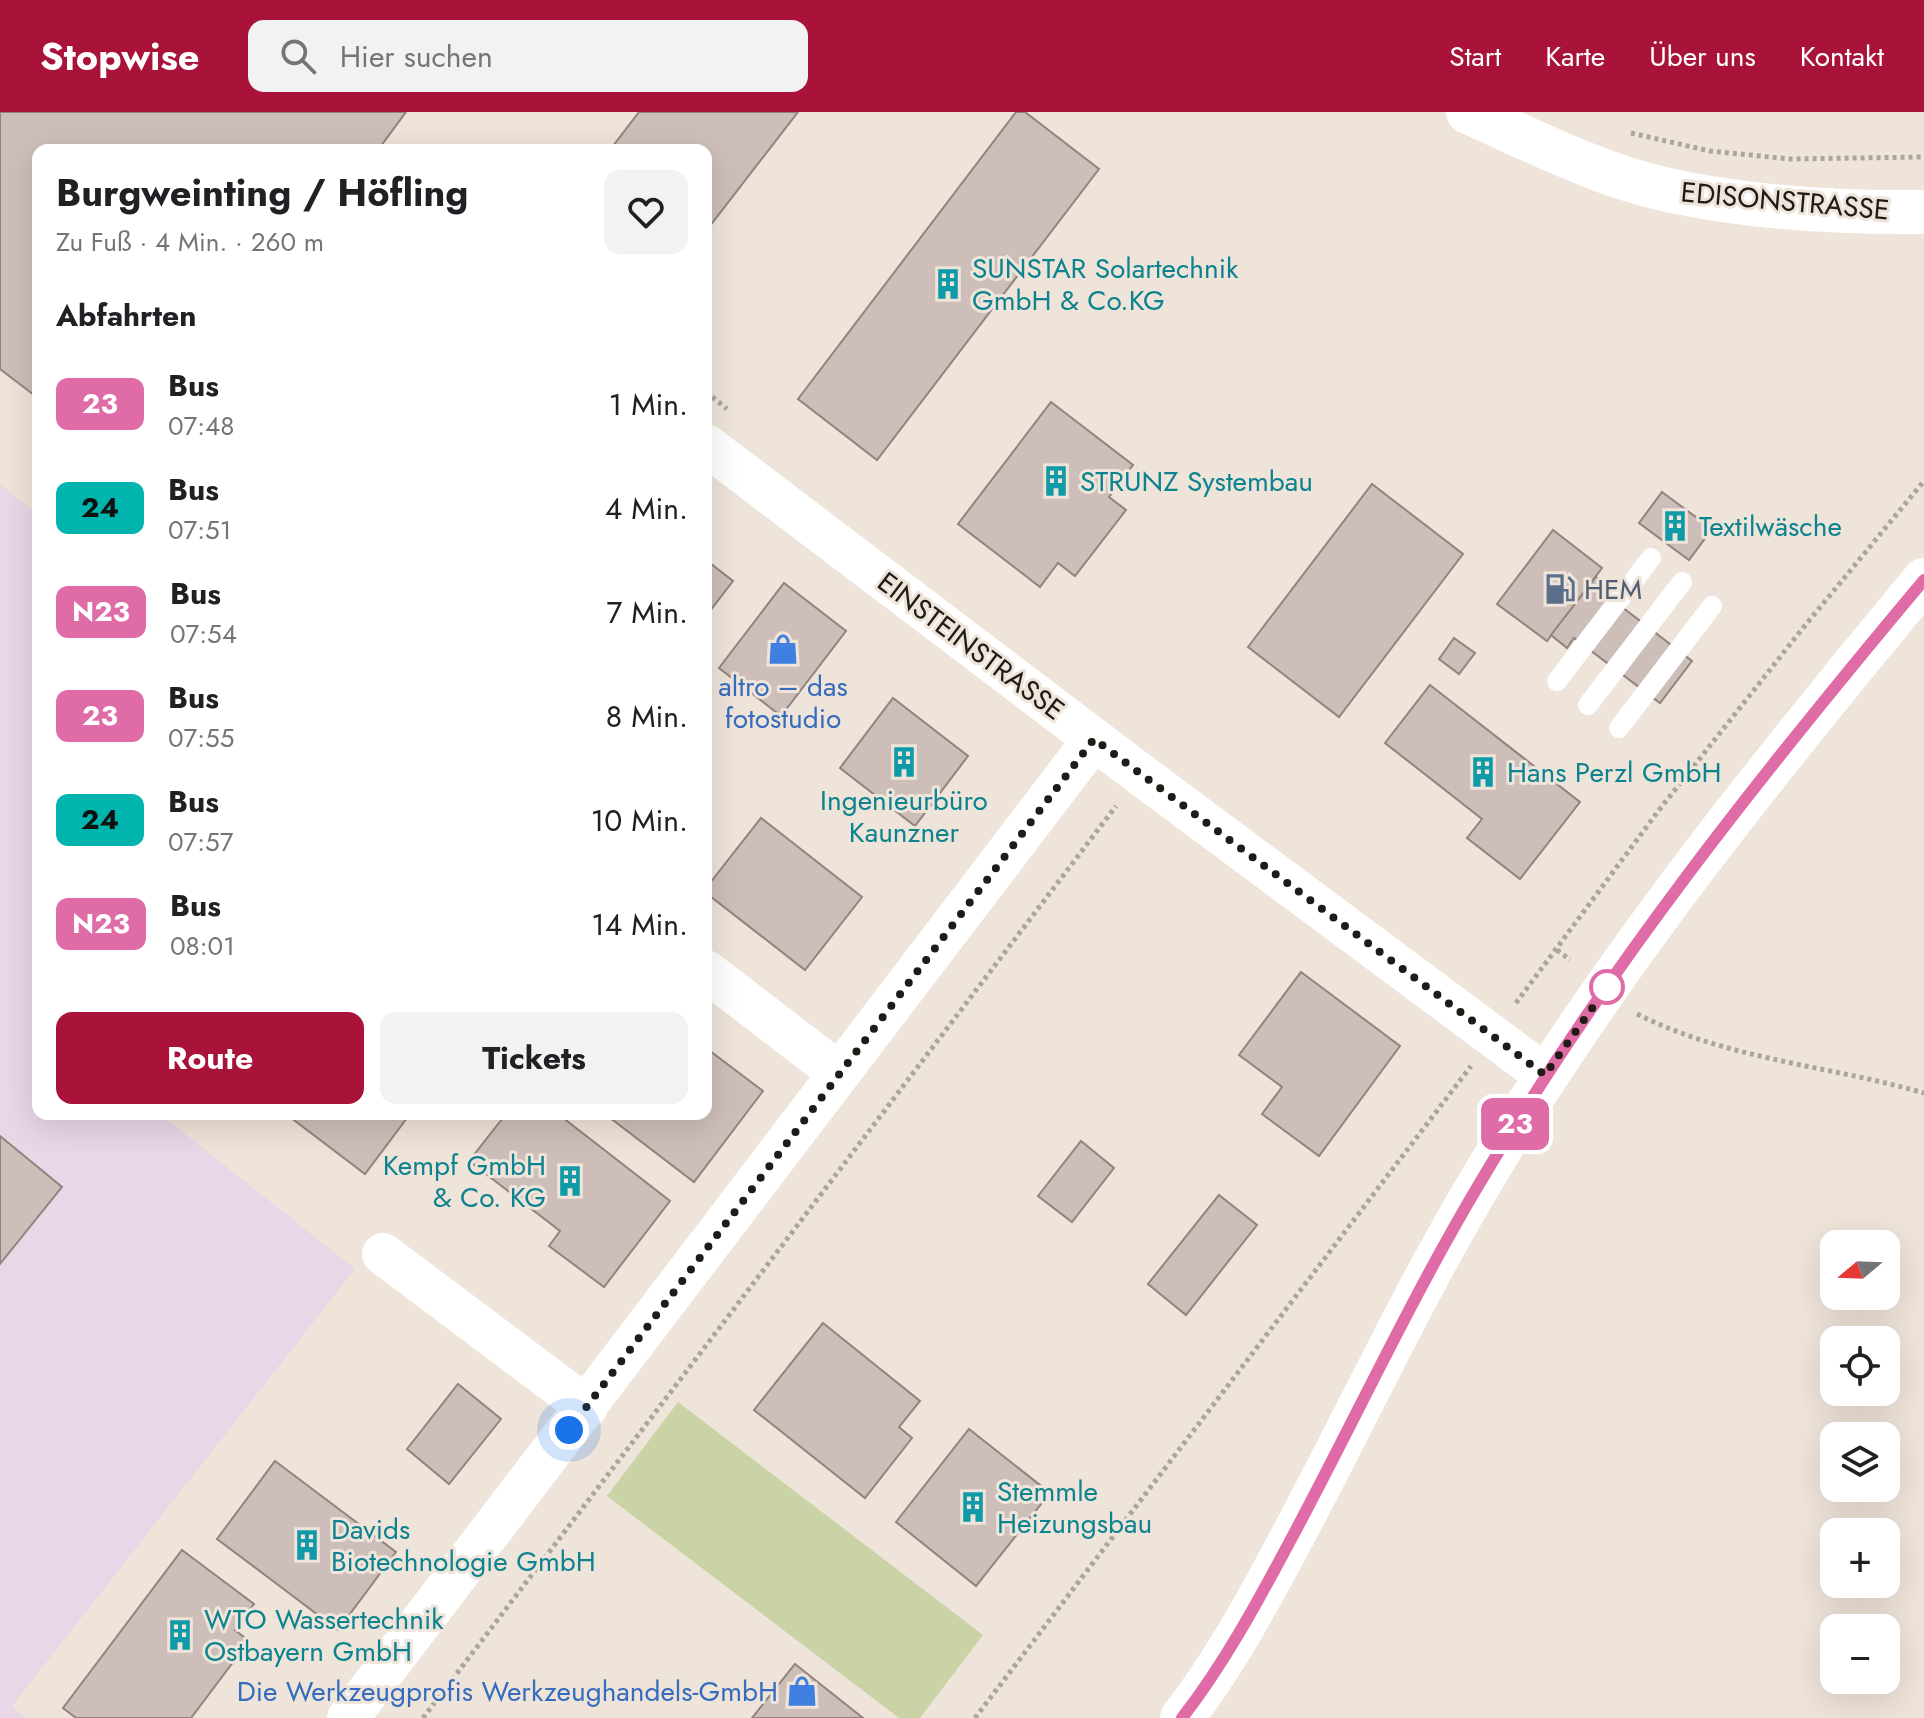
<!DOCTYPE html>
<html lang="de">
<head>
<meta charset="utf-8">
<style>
  body { margin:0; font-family:Jost,sans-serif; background:#f2f2f2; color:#202124; height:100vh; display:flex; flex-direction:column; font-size:30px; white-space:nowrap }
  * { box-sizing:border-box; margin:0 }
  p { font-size:26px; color:#757577 }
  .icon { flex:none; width:44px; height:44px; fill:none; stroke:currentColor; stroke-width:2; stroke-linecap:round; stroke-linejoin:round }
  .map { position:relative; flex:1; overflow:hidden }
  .panel { position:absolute; left:32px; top:32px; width:680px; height:976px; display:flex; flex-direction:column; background:#fff; border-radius:16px; box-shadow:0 8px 32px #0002 }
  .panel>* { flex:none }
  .badge { padding:0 16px; border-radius:12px; font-size:28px; line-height:52px }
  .needle { width:52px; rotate:251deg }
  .controls { position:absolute; left:1820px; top:1118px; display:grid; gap:16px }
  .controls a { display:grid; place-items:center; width:80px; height:80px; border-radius:16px; background:#fff; box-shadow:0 8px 32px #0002; font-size:40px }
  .you { position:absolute; width:40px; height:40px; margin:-20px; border:6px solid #fff; border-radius:50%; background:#1a73e8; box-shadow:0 0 0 12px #1a73e833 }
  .map>.badge { position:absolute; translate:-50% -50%; box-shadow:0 0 0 4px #fff }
  h2 { padding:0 24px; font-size:30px; line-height:72px }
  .round { display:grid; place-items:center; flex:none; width:84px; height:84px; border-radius:16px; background:#f2f2f2 }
  .summary { display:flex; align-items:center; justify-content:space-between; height:136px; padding:0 24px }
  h1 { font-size:38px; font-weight:700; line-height:60px }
  .button { display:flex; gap:16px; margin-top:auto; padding:16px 24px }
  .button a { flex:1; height:92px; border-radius:16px; background:#a91239; color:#fff; font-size:32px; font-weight:700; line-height:92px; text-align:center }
  .button a+a { background:#f2f2f2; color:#202124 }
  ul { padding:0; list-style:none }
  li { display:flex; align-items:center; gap:24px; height:104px; padding:0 24px }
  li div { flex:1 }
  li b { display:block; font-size:30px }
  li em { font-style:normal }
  li .badge { min-width:88px; font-weight:700; text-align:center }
  header { display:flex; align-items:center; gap:48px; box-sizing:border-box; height:112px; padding:0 40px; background:#a91239; color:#fff }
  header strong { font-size:38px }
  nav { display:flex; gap:44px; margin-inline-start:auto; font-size:28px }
  .search { width:560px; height:72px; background:#f2f2f2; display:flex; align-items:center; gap:20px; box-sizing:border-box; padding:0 28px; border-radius:16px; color:#757577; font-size:30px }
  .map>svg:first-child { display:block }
</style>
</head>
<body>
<header>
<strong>Stopwise</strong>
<div class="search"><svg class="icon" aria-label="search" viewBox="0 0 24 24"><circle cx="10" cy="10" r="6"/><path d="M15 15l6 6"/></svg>Hier suchen</div>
<nav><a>Start</a><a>Karte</a><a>Über uns</a><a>Kontakt</a></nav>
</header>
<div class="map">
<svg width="1924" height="1606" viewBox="0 0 1924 1606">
  <rect width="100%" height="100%" fill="#efe4d9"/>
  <polygon fill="#e9d6e6" points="0,372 38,403 38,1002 160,1002 355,1157 12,1594 26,1606 0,1606"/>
  <polygon fill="#c9d3a6" points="678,1290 983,1523 920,1606 899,1606 607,1384"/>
  <g fill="#cebeb9" stroke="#92837e" stroke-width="2">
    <polygon points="0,0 406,0 378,38 38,38 38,286 0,257"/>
    <polygon points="639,0 798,0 706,119 706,38 610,38"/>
    <polygon points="1016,0 1025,0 1099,57 877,348 798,287"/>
    <polygon points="1051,290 1133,353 1109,385 1126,398 1075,464 1058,451 1040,475 958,412"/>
    <polygon points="1372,372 1463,442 1339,605 1248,535"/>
    <polygon points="1662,380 1712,417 1689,448 1639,411"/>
    <polygon points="1553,418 1602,456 1547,529 1497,492"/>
    <polygon points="706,448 733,469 706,504"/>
    <polygon points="1596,465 1618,482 1613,488 1692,549 1660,591 1574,526 1567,536 1551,523"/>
    <polygon points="784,471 846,519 781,604 719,556"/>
    <polygon points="1454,526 1475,541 1459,562 1439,547"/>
    <polygon points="1430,573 1580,690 1520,767 1467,726 1482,707 1385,631"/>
    <polygon points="893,586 968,644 915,714 840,656"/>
    <polygon points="761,706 862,785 805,858 706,781 706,776"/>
    <polygon points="1301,860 1400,934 1319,1044 1262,1002 1282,975 1239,943"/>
    <polygon points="706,936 763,979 694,1070 605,1002 706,1002"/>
    <polygon points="286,1002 410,1002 365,1062"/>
    <polygon points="506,1002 558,1002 670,1089 604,1175 549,1134 560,1119 469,1049"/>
    <polygon points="0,1024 62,1075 0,1152"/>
    <polygon points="1081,1029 1114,1056 1072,1110 1038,1084"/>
    <polygon points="1219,1083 1257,1113 1186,1203 1148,1172"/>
    <polygon points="823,1211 920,1289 899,1315 912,1326 865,1386 754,1298"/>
    <polygon points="458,1272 501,1307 449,1372 407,1337"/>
    <polygon points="969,1317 1050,1381 976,1474 896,1410"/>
    <polygon points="275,1349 396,1440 338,1518 217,1427"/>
    <polygon points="182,1438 254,1492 235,1518 249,1529 191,1606 76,1606 63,1596"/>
    <polygon points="795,1552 863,1606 752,1606"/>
  </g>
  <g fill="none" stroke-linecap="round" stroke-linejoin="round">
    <g stroke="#ada59c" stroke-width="5" stroke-dasharray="4 4" stroke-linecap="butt">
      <polyline points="1631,21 1710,39 1790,47 1923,45"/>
      <polyline points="706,280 727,297"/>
      <polyline points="1557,838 1570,848"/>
      <polyline points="1516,891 1659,698 1803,516 1924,369"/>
      <path d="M1637,902C1729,948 1827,953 1924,981"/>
      <polyline points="423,1606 1116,694"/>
      <polyline points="975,1606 1471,954"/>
    </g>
    <g stroke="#fff" stroke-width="20">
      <polyline points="1557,569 1651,446"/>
      <polyline points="1588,593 1682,470"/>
      <polyline points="1619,616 1712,494"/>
    </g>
    <g stroke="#fff" stroke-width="42">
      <polyline points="706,333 1140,662 1545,963"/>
      <polyline points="706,859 839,961"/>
      <polyline points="383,1142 587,1295"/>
      <polyline points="348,1606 1094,627"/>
    </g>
    <g stroke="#fff" stroke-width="44">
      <path d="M1468,0C1533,29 1599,63 1668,78C1750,96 1840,101 1924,100"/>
      <path d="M1182,1606C1224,1552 1257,1491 1289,1431C1353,1312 1409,1190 1478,1074C1605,858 1764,661 1924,468"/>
    </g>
  </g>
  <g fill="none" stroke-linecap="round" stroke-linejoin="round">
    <defs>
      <path id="line" d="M1182,1606C1224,1552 1257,1491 1289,1431C1353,1312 1409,1190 1478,1074C1605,858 1763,660 1924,468"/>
    </defs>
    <use href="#line" stroke="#fff" stroke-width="18"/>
    <use href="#line" stroke="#df6ca7" stroke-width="12"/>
    <polyline stroke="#1f1c18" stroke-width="8" stroke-dasharray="0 14.4" points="569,1318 1094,627 1545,963 1607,875"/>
  </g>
  <defs>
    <symbol id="building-bare" viewBox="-9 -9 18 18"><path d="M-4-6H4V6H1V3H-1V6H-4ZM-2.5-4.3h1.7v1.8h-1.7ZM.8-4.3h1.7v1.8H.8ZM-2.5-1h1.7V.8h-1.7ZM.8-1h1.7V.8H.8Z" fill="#0f9aa8" stroke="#efe4d9" stroke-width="2.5" paint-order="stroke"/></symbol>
    <symbol id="fuel-bare" viewBox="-9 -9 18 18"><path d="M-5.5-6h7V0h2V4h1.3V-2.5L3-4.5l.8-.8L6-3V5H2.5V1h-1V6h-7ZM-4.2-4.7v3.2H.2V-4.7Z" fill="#5c6f8a" stroke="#efe4d9" stroke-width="2.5" paint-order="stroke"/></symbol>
    <symbol id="shop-bare" viewBox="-9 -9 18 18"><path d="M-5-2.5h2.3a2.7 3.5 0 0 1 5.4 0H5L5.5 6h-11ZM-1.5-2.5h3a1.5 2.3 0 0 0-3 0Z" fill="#3f7fe0" stroke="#efe4d9" stroke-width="2.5" paint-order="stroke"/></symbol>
  </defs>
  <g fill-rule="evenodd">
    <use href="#building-bare" x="926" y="150" width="44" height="44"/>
    <use href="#building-bare" x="1034" y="347" width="44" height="44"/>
    <use href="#building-bare" x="1653" y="392" width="44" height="44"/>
    <use href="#fuel-bare" x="1538" y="455" width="44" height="44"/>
    <use href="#shop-bare" x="761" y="515" width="44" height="44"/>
    <use href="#building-bare" x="882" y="628" width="44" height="44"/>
    <use href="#building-bare" x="1461" y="638" width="44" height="44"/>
    <use href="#building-bare" x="548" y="1047" width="44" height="44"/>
    <use href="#building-bare" x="951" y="1373" width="44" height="44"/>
    <use href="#building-bare" x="285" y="1411" width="44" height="44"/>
    <use href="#building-bare" x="158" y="1501" width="44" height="44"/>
    <use href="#shop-bare" x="780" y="1557" width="44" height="44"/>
  </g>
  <circle fill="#fff" stroke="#df6ca7" stroke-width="4" cx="1607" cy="875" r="16"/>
  <g text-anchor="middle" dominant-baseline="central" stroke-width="6" stroke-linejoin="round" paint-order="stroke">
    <g font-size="28" fill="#1f1c18" stroke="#efe4d9">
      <text transform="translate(1785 89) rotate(5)">EDISONSTRASSE</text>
      <text transform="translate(971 534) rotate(37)">EINSTEINSTRASSE</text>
    </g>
    <g font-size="28" fill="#0d838f" stroke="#efe4d9" text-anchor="start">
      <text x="972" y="156">SUNSTAR Solartechnik<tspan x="972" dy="32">GmbH &amp; Co.KG</tspan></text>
      <text x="1080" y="369">STRUNZ Systembau</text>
      <text x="1699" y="414">Textilwäsche</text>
      <text x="1507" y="660">Hans Perzl GmbH</text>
      <text x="904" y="688" text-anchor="middle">Ingenieurbüro<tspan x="904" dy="32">Kaunzner</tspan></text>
      <text x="546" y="1053" text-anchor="end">Kempf GmbH<tspan x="546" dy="32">&amp; Co. KG</tspan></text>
      <text x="997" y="1379">Stemmle<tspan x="997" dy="32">Heizungsbau</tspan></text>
      <text x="331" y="1417">Davids<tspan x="331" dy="32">Biotechnologie GmbH</tspan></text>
      <text x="204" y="1507">WTO Wassertechnik<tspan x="204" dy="32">Ostbayern GmbH</tspan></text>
    </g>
    <g font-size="28" fill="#4e5e75" stroke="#efe4d9" text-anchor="start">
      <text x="1584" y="477">HEM</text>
    </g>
    <g font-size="28" fill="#366cbe" stroke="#efe4d9">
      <text x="783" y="574">altro – das<tspan x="783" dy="32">fotostudio</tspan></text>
      <text x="778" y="1579" text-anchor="end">Die Werkzeugprofis Werkzeughandels-GmbH</text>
    </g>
  </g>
</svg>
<div class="controls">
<a><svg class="needle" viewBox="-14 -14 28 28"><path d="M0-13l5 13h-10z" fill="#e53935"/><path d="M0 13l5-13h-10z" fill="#757577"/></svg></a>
<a><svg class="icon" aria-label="locate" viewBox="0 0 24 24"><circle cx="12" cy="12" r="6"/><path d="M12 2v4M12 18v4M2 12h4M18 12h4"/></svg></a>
<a><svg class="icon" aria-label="layers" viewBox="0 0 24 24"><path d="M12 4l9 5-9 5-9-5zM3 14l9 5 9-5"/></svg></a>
<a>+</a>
<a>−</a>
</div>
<div class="you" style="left:569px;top:1318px"></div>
<b class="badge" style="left:1515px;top:1012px;background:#df6ca7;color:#fff">23</b>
<section class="panel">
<div class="summary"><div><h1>Burgweinting / Höfling</h1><p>Zu Fuß · 4 Min. · 260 m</p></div><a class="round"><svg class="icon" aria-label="heart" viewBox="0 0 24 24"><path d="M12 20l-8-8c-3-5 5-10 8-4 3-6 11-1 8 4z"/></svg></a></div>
<h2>Abfahrten</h2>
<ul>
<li><span class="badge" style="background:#df6ca7;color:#fff">23</span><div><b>Bus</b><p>07:48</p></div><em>1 Min.</em></li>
<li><span class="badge" style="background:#00b5ae;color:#111">24</span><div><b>Bus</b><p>07:51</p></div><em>4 Min.</em></li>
<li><span class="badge" style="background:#df6ca7;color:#fff">N23</span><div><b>Bus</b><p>07:54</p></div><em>7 Min.</em></li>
<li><span class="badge" style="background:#df6ca7;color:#fff">23</span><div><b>Bus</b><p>07:55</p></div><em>8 Min.</em></li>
<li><span class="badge" style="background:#00b5ae;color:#111">24</span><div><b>Bus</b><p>07:57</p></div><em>10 Min.</em></li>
<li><span class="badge" style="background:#df6ca7;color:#fff">N23</span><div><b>Bus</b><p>08:01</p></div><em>14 Min.</em></li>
</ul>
<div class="button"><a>Route</a><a>Tickets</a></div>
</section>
</div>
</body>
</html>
